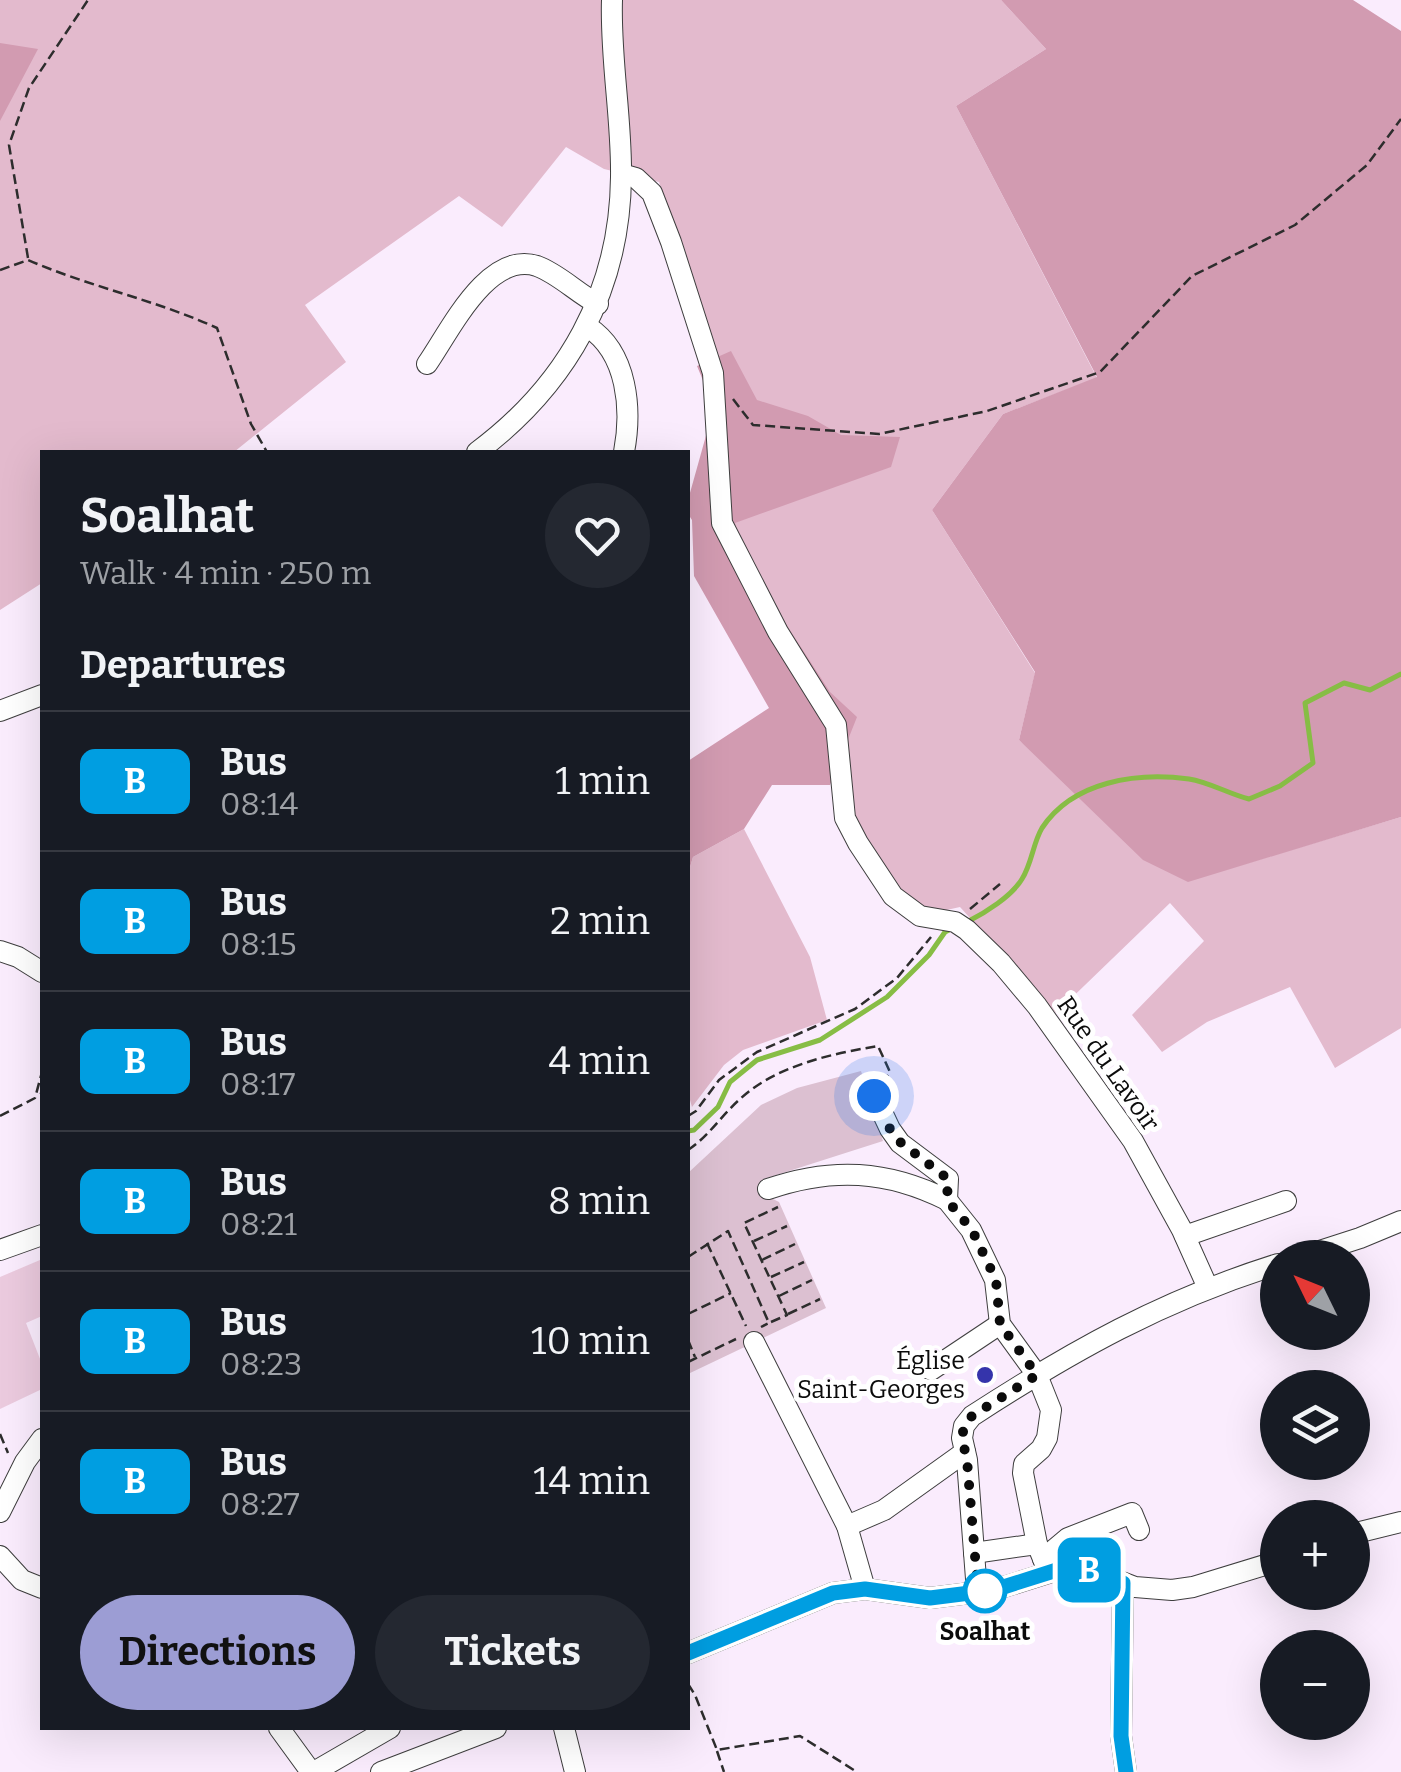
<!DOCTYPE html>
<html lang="en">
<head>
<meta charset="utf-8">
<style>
  body { margin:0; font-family:Bitter,serif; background:#242831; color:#f1f3f6; height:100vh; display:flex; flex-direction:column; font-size:38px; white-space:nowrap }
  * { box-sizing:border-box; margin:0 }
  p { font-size:32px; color:#9ea1a6 }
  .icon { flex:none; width:55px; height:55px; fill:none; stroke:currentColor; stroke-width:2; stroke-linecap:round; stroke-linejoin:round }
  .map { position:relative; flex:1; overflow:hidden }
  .side { position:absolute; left:40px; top:450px; width:650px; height:1280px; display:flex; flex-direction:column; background:#171b24; border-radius:0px; box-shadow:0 10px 40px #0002 }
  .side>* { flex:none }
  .badge { padding:0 20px; border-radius:15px; font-size:35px; line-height:65px }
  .needle { width:65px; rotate:313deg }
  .controls { position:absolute; left:1260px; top:1240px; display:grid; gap:20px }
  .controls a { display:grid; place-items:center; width:110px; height:110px; border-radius:50%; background:#171b24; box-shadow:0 10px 40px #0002; font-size:50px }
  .you { position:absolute; width:50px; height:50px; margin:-25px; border:8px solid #fff; border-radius:50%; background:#1a73e8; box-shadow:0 0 0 15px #1a73e833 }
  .map>.badge { position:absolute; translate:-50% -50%; box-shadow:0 0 0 5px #fff }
  h2 { padding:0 40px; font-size:38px; line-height:90px }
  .round { display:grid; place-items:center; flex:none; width:105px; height:105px; border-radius:52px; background:#242831 }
  .headline { display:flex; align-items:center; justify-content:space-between; height:170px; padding:0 40px }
  h1 { font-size:48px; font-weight:700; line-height:75px }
  .primary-button { display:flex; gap:20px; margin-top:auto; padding:20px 40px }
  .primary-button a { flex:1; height:115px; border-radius:60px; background:#9c9dd4; color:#111; font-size:40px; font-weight:700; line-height:115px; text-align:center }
  .primary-button a+a { background:#242831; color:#f1f3f6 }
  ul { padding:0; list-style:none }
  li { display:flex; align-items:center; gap:30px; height:140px; padding:0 40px; border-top:2px solid #363941 }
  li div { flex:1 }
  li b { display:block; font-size:38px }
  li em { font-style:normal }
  li .badge { min-width:110px; font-weight:700; text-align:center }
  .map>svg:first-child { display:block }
</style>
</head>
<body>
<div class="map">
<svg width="1401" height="1772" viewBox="0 0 1401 1772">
  <rect width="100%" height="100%" fill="#faecfd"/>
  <g fill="#e3bacd">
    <polygon points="0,0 1001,0 1046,49 956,106 1097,378 1003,414 932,510 1035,673 1019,740 1188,881 1401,817 1401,1028 1335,1068 1290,987 1207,1022 1162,1052 1132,1015 1204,941 1170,903 1056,1013 960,907 933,913 913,904 864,842 849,804 717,579 721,376 659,182 604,169 566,147 502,227 459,196 305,305 346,362 234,452 42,452 42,583 0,610"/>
    <polygon points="744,829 810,957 827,1020 743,1050 724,1065 692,1107 688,1093 688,874 693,857"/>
  </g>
  <g fill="#d29bb1">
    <polygon points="1001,0 1353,0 1401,31 1401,817 1188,882 1143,860 1019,740 1035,672 932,510 1003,414 1097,377 956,106 1046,49"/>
    <polygon points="0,43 38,49 0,121"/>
    <polygon points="731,351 757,400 808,416 841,435 900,437 891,467 735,523 742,556 830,692 857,717 830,785 772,785 744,829 693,857 688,874 688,761 769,708 694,576 692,520 688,514 688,500 714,407 697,366"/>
  </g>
  <polygon fill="#dcc0d1" points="861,1071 883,1141 764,1179 771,1198 779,1202 826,1308 688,1374 688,1173 761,1105 797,1088"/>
  <polygon fill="#ebcade" points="40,1260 42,1316 26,1323 42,1364 42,1389 0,1409 0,1277"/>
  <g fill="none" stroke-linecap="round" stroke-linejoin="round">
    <g stroke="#87bd45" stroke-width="5">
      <path d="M967,922C985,913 1012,896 1022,879C1032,863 1033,843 1042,828C1073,781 1137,772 1189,779C1209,782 1229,794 1249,799L1280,786L1313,763L1305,703L1344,683L1370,690L1401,674"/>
      <polyline points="688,1131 694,1130 718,1107 730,1082 757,1060 820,1040 887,997 929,955 945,932 953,928"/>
    </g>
    <defs>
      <g id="minor">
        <polyline points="622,174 636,178 652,193 671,242 713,373 722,523 778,632 836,725 845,818 858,843 893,896 920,916 955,922 967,930 1001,963 1037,1006 1133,1141 1182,1230 1208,1288"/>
        <path d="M588,327C628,353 632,410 624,452"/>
        <path d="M427,364C450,331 488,250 537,266C559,274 578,294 598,304"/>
        <path d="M477,452C567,385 620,291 621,177C622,118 610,59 612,0"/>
        <polyline points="0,711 42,695"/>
        <polyline points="0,951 18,957 42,972"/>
        <path d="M768,1189C832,1167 887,1170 947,1200L948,1179L900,1143L890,1129L874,1095"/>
        <polyline points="947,1200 971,1230 995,1280 1000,1324 1037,1375 1051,1410 1047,1438 1041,1449 1024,1464 1023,1473 1037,1544 1048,1571"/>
        <polyline points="1185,1236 1286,1201"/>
        <polyline points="0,1250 42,1235"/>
        <polyline points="1298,1258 1360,1238 1401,1221"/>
        <polyline points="754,1342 847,1526 865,1589"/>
        <polyline points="931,1370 1000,1324"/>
        <polyline points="0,1512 25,1462 42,1439"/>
        <polyline points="847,1526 884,1510 965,1452"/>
        <polyline points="1352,1534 1401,1522"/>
        <polyline points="974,1553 1037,1544"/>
        <polyline points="0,1556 22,1580 42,1588"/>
        <polyline points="1043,1559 1068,1538 1132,1513 1139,1530"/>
        <polyline points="1123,1583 1121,1736 1126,1772"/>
        <path d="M977,1592L967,1460L962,1438L964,1426L972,1416C1072,1351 1163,1300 1278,1264"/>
        <polyline points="688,1653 833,1593 865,1589 930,1598 994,1590 1061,1569 1093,1571 1135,1587 1172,1590 1193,1587 1278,1561"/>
        <polyline points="279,1728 311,1772"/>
        <polyline points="564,1728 575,1772"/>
        <polyline points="314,1772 390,1728"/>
        <polyline points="381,1772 496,1728"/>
      </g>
    </defs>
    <use href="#minor" stroke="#3e3e3e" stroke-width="22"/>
    <g stroke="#2d2d2d" stroke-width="2.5" stroke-dasharray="10 5" stroke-linecap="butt">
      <polyline points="28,258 9,145 29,88 88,0"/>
      <path d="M0,270L28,260C90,287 156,300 217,328L251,424L267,452"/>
      <polyline points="733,399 753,425 879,434 987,411 1100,372 1192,276 1295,225 1367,165 1401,119"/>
      <polyline points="970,909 1000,884"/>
      <polyline points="40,1094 42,1093"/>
      <polyline points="0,1116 35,1098 42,1072"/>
      <polyline points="688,1116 696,1111 719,1080 757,1052 855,1009 897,978 931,937"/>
      <path d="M688,1150C708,1137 721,1116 739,1100C775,1066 830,1054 878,1046L890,1072L884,1081"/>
      <polyline points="754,1241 787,1226"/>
      <polyline points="707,1243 746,1326"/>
      <polyline points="688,1257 728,1231 769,1323 761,1327"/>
      <polyline points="762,1260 795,1244"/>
      <polyline points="771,1277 804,1262"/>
      <polyline points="779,1296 812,1280"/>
      <polyline points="688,1314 731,1293"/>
      <polyline points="788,1314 820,1299"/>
      <polyline points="771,1322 787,1315 744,1223 778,1207"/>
      <polyline points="688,1340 695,1357"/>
      <polyline points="688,1362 736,1339"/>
      <polyline points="0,1434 8,1453"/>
      <polyline points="688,1684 695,1695 717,1750 800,1736 857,1772"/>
      <polyline points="717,1751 724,1772"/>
    </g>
    <use href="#minor" stroke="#fff" stroke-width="20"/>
  </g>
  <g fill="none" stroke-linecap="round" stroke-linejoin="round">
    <defs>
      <polyline id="line" points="688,1653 833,1593 865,1589 930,1598 994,1590 1060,1569 1093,1571 1123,1583 1121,1736 1126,1772"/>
    </defs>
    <use href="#line" stroke="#fff" stroke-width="22"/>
    <use href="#line" stroke="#009ee1" stroke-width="15"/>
    <polyline stroke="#0b0b0b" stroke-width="10" stroke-dasharray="0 18" points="874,1096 890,1129 900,1142 948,1179 947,1200 972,1230 996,1280 1000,1324 1037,1375 972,1416 964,1426 962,1438 967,1460 978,1592 985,1591"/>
  </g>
  <circle fill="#3534ab" stroke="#fff" stroke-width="4" cx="985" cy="1375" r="10"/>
  <circle fill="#fff" stroke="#009ee1" stroke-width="5" cx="985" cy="1591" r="20"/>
  <g text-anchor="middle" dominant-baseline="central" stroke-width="10" stroke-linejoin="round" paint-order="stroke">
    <g font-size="25" fill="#0b0b0b" stroke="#fff">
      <text transform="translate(1108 1064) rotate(55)">Rue du Lavoir</text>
    </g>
    <g font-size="25" fill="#0b0b0b" stroke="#fff" text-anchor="end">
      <text x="965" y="1361">Église<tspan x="965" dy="29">Saint-Georges</tspan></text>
    </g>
    <g font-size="25" font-weight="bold" fill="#0b0b0b" stroke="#fff">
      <text x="985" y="1632">Soalhat</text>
    </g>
  </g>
</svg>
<div class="controls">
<a><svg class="needle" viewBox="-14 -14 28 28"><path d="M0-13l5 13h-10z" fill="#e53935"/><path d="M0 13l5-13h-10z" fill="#9ea1a6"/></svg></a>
<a><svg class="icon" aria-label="layers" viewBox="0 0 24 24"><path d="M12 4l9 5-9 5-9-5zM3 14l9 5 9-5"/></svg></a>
<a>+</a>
<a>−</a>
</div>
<div class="you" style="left:874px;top:1096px"></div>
<b class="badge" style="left:1089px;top:1570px;background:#009ee1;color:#fff">B</b>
<section class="side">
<div class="headline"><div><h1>Soalhat</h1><p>Walk · 4 min · 250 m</p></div><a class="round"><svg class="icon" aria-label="heart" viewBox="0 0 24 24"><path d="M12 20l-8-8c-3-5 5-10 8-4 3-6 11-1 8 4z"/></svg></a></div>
<h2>Departures</h2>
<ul>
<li><span class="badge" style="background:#009ee1;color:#fff">B</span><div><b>Bus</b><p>08:14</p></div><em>1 min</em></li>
<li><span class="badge" style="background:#009ee1;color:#fff">B</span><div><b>Bus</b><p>08:15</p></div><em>2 min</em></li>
<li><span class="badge" style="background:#009ee1;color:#fff">B</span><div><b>Bus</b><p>08:17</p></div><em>4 min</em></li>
<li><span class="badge" style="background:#009ee1;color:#fff">B</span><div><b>Bus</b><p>08:21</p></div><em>8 min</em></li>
<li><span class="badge" style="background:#009ee1;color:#fff">B</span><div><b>Bus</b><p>08:23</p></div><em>10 min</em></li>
<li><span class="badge" style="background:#009ee1;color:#fff">B</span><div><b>Bus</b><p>08:27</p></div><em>14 min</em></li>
</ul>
<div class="primary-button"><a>Directions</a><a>Tickets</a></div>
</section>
</div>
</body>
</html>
